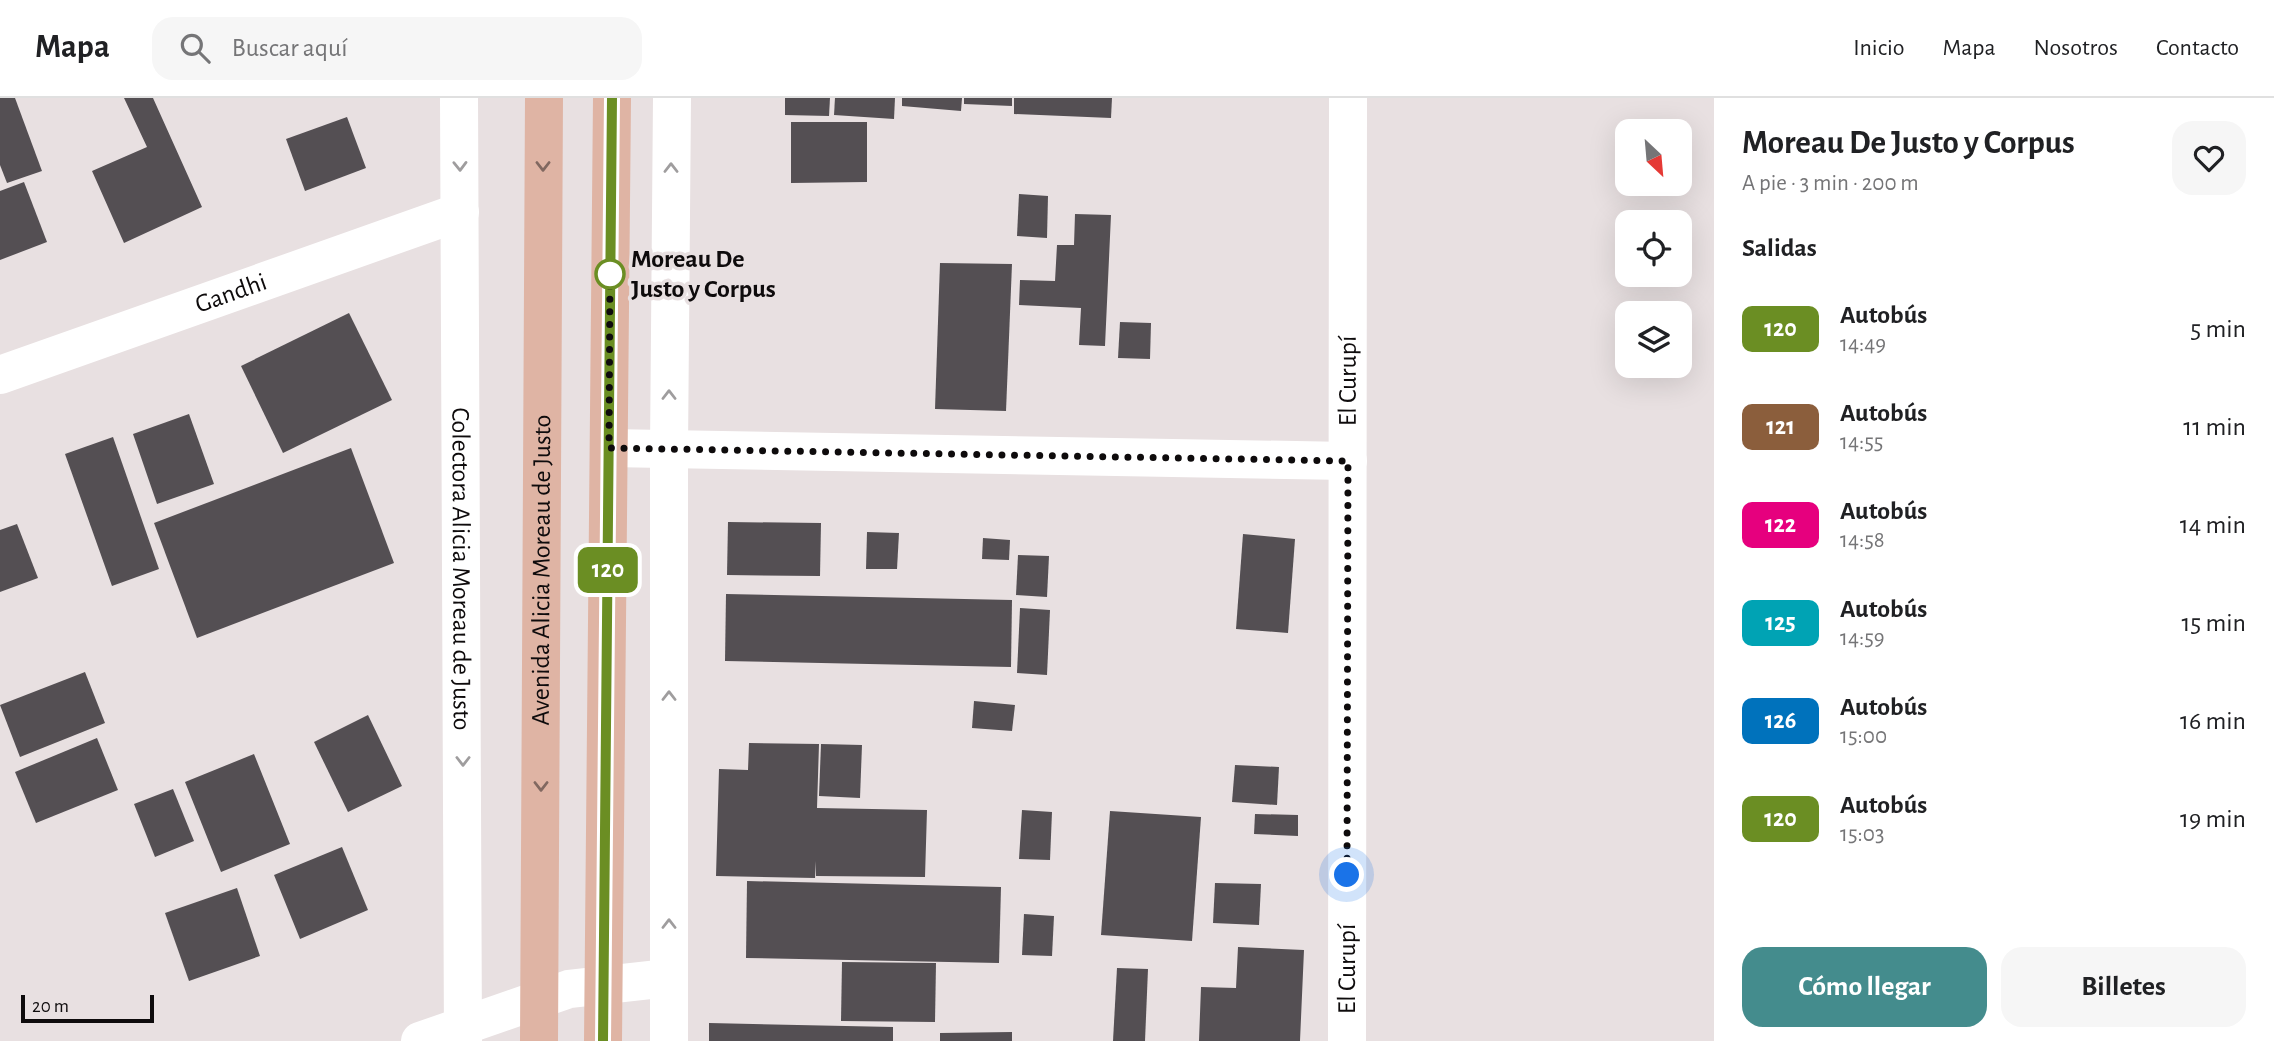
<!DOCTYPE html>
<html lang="es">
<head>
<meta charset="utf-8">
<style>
  body { margin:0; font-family:"Alegreya Sans",sans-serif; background:#f6f6f6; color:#202124; height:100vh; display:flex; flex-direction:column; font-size:26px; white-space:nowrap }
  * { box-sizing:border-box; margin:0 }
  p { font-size:23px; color:#757577 }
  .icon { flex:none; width:38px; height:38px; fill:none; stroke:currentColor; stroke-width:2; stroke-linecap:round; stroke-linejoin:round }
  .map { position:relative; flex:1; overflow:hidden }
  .drawer { display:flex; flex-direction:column; background:#fff; width:560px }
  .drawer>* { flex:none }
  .badge { padding:0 14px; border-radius:10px; font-size:24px; line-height:46px }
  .needle { width:46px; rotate:154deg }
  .buttons { position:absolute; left:1615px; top:21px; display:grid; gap:14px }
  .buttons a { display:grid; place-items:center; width:77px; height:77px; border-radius:14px; background:#fff; box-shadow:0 7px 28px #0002; font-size:35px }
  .scale { position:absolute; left:21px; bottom:18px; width:133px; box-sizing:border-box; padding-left:7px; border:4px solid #0e0b0c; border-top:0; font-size:19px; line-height:24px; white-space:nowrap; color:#0e0b0c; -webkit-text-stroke:5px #e8e0e1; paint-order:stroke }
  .you { position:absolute; width:35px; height:35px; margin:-18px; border:5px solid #fff; border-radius:50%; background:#1a73e8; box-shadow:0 0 0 10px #1a73e833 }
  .map>.badge { position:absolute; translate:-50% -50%; box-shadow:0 0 0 4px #fff }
  h2 { padding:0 28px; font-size:26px; line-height:63px }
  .round { display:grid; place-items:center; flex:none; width:74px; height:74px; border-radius:21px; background:#f6f6f6 }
  .overview { display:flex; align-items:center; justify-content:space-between; height:119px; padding:0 28px }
  h1 { font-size:33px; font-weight:700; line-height:52px }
  .button { display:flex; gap:14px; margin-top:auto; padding:14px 28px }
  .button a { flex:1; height:80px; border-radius:21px; background:#448c8d; color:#fff; font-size:28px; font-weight:700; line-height:80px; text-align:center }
  .button a+a { background:#f6f6f6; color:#202124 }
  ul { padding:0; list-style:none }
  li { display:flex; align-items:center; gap:21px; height:98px; padding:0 28px }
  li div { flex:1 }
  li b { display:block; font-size:26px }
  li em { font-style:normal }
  li .badge { min-width:77px; font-weight:700; text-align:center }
  header { display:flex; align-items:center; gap:42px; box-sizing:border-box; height:98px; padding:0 35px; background:#fff; border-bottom:2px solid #e0e0e0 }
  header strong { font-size:33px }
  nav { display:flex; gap:38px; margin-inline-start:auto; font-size:24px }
  .search { width:490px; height:63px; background:#f6f6f6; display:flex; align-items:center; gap:18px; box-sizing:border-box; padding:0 24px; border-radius:21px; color:#757577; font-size:26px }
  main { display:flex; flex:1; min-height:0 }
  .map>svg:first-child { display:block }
</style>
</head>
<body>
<header>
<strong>Mapa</strong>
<div class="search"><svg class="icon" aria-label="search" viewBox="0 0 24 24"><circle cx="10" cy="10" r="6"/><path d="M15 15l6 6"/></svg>Buscar aquí</div>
<nav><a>Inicio</a><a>Mapa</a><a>Nosotros</a><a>Contacto</a></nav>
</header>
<main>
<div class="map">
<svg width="1714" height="943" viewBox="0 0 1714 943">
  <rect width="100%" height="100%" fill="#e8e0e1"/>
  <g fill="#544f53">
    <polygon points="0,0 15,0 42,73 7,85 0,67"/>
    <polygon points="124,0 153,0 202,109 124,145 92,73 147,49"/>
    <polygon points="785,0 830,0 829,18 785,17"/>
    <polygon points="835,0 895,0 894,21 834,17"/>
    <polygon points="902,0 962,0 961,13 902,8"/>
    <polygon points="964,0 1012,0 1012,8 964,6"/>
    <polygon points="1014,0 1112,0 1111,20 1014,16"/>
    <polygon points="347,19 366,70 305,93 286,41"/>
    <polygon points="791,24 867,24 867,84 791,85"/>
    <polygon points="24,84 47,144 0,162 0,93"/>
    <polygon points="1019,96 1048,98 1047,140 1017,138"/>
    <polygon points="1075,116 1111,117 1105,248 1079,247 1081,210 1019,207 1020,182 1055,183 1057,147 1074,147"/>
    <polygon points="940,165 1012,166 1006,313 935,311"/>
    <polygon points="349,215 392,302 283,355 241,268"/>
    <polygon points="1120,224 1151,225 1150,261 1118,260"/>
    <polygon points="189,316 214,386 157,406 133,336"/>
    <polygon points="113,339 159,471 112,488 65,356"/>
    <polygon points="351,350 394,465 197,540 154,425"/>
    <polygon points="728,424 821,425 820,478 727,477"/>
    <polygon points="17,426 38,480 0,494 0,432"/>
    <polygon points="867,434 899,435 897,471 866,471"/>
    <polygon points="1243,436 1295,441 1288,535 1236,531"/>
    <polygon points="983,440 1010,442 1009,462 982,461"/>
    <polygon points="1018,457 1049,458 1047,499 1016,497"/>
    <polygon points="726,496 1012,502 1011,569 725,563"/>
    <polygon points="1020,510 1050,512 1047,577 1017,575"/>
    <polygon points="85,574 105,625 20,659 0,607"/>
    <polygon points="974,603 1015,607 1012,633 972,630"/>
    <polygon points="368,617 402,688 348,714 314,644"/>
    <polygon points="97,640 118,692 36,725 15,674"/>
    <polygon points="749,645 819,646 817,710 927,712 925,779 816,778 816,763 815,780 716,778 719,671 748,672"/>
    <polygon points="821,646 862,647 860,700 819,698"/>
    <polygon points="254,656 290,746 221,774 185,684"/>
    <polygon points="1235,667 1279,669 1277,707 1232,704"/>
    <polygon points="173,691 194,743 155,759 134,706"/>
    <polygon points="1022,712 1052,714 1050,762 1019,761"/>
    <polygon points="1110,713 1201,719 1192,843 1101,837"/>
    <polygon points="1255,716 1298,717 1298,738 1254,736"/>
    <polygon points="342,749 368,812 300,841 274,777"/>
    <polygon points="747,783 1001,789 999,865 746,860"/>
    <polygon points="1215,785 1261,786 1259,827 1213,825"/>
    <polygon points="237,790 260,858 189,883 165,815"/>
    <polygon points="1024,816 1054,818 1052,858 1022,857"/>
    <polygon points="1238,849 1304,852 1300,943 1199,943 1201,889 1236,890"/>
    <polygon points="842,864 936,865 935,924 841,923"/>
    <polygon points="1117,870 1148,871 1145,943 1113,943"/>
    <polygon points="709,925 893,929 893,943 709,943"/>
    <polygon points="1012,934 1012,943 940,943 940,935"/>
  </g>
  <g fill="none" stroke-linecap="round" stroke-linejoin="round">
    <g stroke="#fff" stroke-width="38">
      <path id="s1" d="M459,0L463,943"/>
      <path id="s2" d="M0,277L460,114"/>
      <polyline points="609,350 1348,363"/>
      <polyline points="669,943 669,351 672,0"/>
      <path id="s3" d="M1347,943L1348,0"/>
    </g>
    <polyline stroke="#fff" stroke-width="38" points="420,943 569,891 668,880"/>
    <g stroke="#dfb4a4" stroke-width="38">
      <path id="s4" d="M539,943L544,0"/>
      <polyline points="603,943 612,0"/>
    </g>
  </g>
  <defs><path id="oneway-chevron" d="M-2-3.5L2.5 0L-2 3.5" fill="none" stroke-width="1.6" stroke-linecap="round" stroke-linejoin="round" transform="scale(1.75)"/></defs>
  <g stroke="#9f9d9e">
    <use href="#oneway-chevron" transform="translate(460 68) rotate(89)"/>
    <use href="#oneway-chevron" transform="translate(671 70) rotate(-90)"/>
    <use href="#oneway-chevron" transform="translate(669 297) rotate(-90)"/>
    <use href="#oneway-chevron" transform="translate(669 598) rotate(-90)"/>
    <use href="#oneway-chevron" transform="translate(463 663) rotate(90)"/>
    <use href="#oneway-chevron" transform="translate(669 826) rotate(-90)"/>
  </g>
  <g stroke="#816860">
    <use href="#oneway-chevron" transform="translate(543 68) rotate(90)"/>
    <use href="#oneway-chevron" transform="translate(541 688) rotate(90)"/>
  </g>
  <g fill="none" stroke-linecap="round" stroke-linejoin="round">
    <defs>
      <polyline id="line" points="603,943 612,0"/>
    </defs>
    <use href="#line" stroke="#fff" stroke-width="16"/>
    <use href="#line" stroke="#6b8e23" stroke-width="10"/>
    <polyline stroke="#0e0b0c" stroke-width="7" stroke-dasharray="0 12.6" points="610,176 609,350 1348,363 1347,777"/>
  </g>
  <circle fill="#fff" stroke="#6b8e23" stroke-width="3.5" cx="610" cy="176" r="14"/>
  <g text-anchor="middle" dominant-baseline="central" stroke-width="7" stroke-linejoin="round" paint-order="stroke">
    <g font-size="26" font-weight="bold" fill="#0e0b0c" stroke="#e8e0e1" text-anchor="start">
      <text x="631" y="161">Moreau De<tspan x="631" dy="30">Justo y Corpus</tspan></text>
    </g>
    <g font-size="26" fill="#0e0b0c" stroke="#e8e0e1">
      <text stroke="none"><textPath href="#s2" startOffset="245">Gandhi</textPath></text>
      <text stroke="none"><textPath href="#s3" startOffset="660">El Curupí</textPath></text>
      <text stroke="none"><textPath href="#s1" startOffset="471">Colectora Alicia Moreau de Justo</textPath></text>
      <text stroke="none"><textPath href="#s4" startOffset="471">Avenida Alicia Moreau de Justo</textPath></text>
      <text stroke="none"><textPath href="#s3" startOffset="72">El Curupí</textPath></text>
    </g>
  </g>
</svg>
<div class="buttons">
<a><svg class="needle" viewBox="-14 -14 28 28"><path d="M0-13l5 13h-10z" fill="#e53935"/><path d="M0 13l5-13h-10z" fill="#757577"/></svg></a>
<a><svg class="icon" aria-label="locate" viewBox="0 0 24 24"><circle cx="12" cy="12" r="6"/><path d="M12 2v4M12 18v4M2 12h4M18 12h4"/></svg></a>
<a><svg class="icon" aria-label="layers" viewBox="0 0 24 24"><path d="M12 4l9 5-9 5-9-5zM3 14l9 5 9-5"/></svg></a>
</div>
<div class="scale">20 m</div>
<div class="you" style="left:1347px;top:777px"></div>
<b class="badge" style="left:608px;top:472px;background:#6b8e23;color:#fff">120</b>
</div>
<section class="drawer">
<div class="overview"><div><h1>Moreau De Justo y Corpus</h1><p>A pie · 3 min · 200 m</p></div><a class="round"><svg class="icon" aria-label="heart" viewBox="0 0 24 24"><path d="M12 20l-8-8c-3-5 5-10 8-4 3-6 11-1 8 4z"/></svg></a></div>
<h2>Salidas</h2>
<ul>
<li><span class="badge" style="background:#6b8e23;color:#fff">120</span><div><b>Autobús</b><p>14:49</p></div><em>5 min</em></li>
<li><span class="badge" style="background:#8b5e3c;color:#fff">121</span><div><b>Autobús</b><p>14:55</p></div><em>11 min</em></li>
<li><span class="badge" style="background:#e6007e;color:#fff">122</span><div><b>Autobús</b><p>14:58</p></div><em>14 min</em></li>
<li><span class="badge" style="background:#00a3b4;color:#fff">125</span><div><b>Autobús</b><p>14:59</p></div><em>15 min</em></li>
<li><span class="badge" style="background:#0072bc;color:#fff">126</span><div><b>Autobús</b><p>15:00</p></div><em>16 min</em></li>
<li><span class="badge" style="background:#6b8e23;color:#fff">120</span><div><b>Autobús</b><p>15:03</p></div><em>19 min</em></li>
</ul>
<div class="button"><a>Cómo llegar</a><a>Billetes</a></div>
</section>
</main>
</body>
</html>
